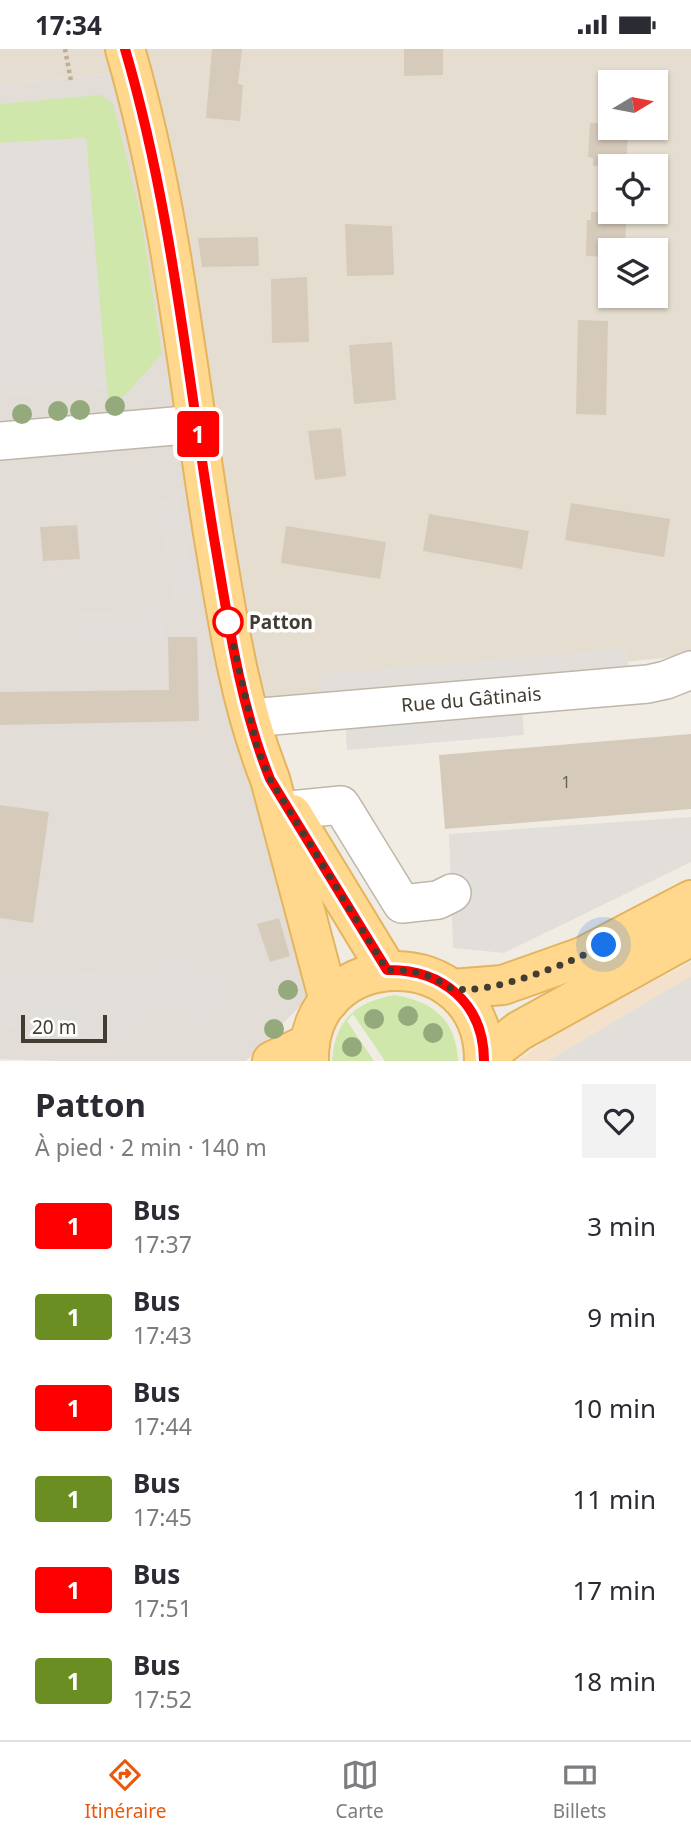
<!DOCTYPE html>
<html lang="fr">
<head>
<meta charset="utf-8">
<style>
  body { margin:0; font-family:"Noto Sans",sans-serif; background:#f2f2f3; color:#2b2b33; height:100vh; display:flex; flex-direction:column; font-size:26px; white-space:nowrap }
  * { box-sizing:border-box; margin:0 }
  p { font-size:23px; color:#7c7c81 }
  .icon { flex:none; width:38px; height:38px; fill:none; stroke:currentColor; stroke-width:2; stroke-linecap:round; stroke-linejoin:round }
  .map { position:relative; height:1012px; overflow:hidden }
  .details { display:flex; flex-direction:column; background:#fff; flex:1 }
  .details>* { flex:none }
  .badge { padding:0 14px; border-radius:5px; font-size:24px; line-height:46px }
  .needle { width:46px; rotate:80deg }
  .controls { position:absolute; left:598px; top:21px; display:grid; gap:14px }
  .controls a { display:grid; place-items:center; width:70px; height:70px; border-radius:0px; background:#fff; box-shadow:0 2px 5px #0004; font-size:35px }
  .scale { position:absolute; left:21px; bottom:18px; width:86px; box-sizing:border-box; padding-left:7px; border:4px solid #433c33; border-top:0; font-size:19px; line-height:24px; white-space:nowrap; color:#433c33; -webkit-text-stroke:5px #fff; paint-order:stroke }
  .you { position:absolute; width:35px; height:35px; margin:-18px; border:5px solid #fff; border-radius:50%; background:#1a73e8; box-shadow:0 0 0 10px #1a73e833 }
  .map>.badge { position:absolute; translate:-50% -50%; box-shadow:0 0 0 4px #fff }
  .round { display:grid; place-items:center; flex:none; width:74px; height:74px; border-radius:0px; background:#f2f2f3 }
  .summary { display:flex; align-items:center; justify-content:space-between; height:119px; padding:0 35px }
  h1 { font-size:33px; font-weight:700; line-height:52px }
  ul { padding:0; list-style:none }
  li { display:flex; align-items:center; gap:21px; height:91px; padding:0 35px }
  li div { flex:1 }
  li b { display:block; font-size:26px }
  li em { font-style:normal }
  li .badge { min-width:77px; font-weight:700; text-align:center }
  .status { display:flex; justify-content:space-between; align-items:center; height:49px; padding:0 35px; background:#fff; direction:ltr }
  .status svg { height:19px; fill:currentColor }
  .dock { display:flex; justify-content:space-around; align-items:center; height:98px; border-top:2px solid #e1e1e2; background:#fff; font-size:19px; color:#7c7c81 }
  .dock a { display:grid; justify-items:center; gap:4px }
  .dock .selected { color:#ea580c }
  .map>svg:first-child { display:block }
</style>
</head>
<body>
<div class="status"><b>17:34</b><svg viewBox="0 0 49 12"><path d="M0 12V9h3v3zM5 12V6h3v6zM10 12V3h3v9zM15 12V0h3v12zM26 1h20v11H26zM47 4h2v5h-2z"/></svg></div>
<div class="map">
<svg width="691" height="1012" viewBox="0 0 691 1012">
  <rect width="100%" height="100%" fill="#f1ece3"/>
  <path fill="#e5ded0" fill-rule="evenodd" d="M0,0H691V606L267,650L211,391L137,22L0,35ZM611,33H656V79H611ZM611,117H656V163H611ZM611,201H656V247H611Z"/>
  <polygon fill="#f4e1cc" points="691,913 691,1012 517,1012 560,981"/>
  <polygon fill="#e3ddd8" points="138,22 211,391 267,650 315,942 246,1012 60,1012 0,1010 0,35"/>
  <g fill="#cfe7aa">
    <polygon points="101,46 113,55 140,163 162,305 124,347 108,349 86,89 0,94 0,55"/>
    <path d="M395,946C434,953 456,971 458,1012H385L353,965L347,972L374,1012H332C335,971 355,953 395,946Z"/>
  </g>
  <g fill="#e2dfdb">
    <polygon points="86,89 106,339 4,348 0,347 0,94"/>
    <polygon points="179,448 195,548 173,552 157,452"/>
    <polygon points="162,561 163,591 73,593 72,564"/>
    <polygon points="627,600 630,636 521,645 524,686 347,701 344,660 322,661 319,625"/>
    <polygon points="691,768 691,813 504,904 453,899 449,785"/>
    <polygon points="180,904 230,931 241,952 190,982 173,959 117,993 0,977 0,928 70,925 137,918"/>
    <polygon points="691,928 691,1012 548,1012 667,941"/>
  </g>
  <g fill="#d6cabb">
    <polygon points="212,0 242,0 238,35 243,36 240,72 206,69"/>
    <polygon points="404,0 443,0 443,26 404,27"/>
    <polygon points="590,74 611,74 611,79 628,79 627,108 620,109 619,117 593,117 593,109 588,108"/>
    <polygon points="591,163 619,163 619,172 626,172 625,201 611,201 611,208 586,207 587,171 591,171"/>
    <polygon points="345,175 392,177 394,226 347,227"/>
    <polygon points="258,188 259,217 202,218 198,189"/>
    <polygon points="307,228 309,293 272,294 271,230"/>
    <polygon points="578,271 608,272 606,366 576,365"/>
    <polygon points="392,293 396,351 354,355 349,296"/>
    <polygon points="341,379 346,427 315,431 308,382"/>
    <polygon points="571,454 670,470 664,508 565,491"/>
    <polygon points="429,465 529,482 522,520 423,502"/>
    <polygon points="77,476 80,510 43,512 40,478"/>
    <polygon points="286,477 386,493 380,530 281,514"/>
    <polygon points="168,588 197,588 199,672 0,676 0,643 169,641"/>
    <polygon points="691,685 691,760 445,780 439,706"/>
    <polygon points="0,756 49,763 33,874 0,869"/>
    <polygon points="279,869 290,907 270,913 257,875"/>
  </g>
  <g fill="none" stroke-linecap="round" stroke-linejoin="round">
    <defs>
      <g id="minor">
        <polyline points="0,392 197,375"/>
        <path id="s1" d="M250,669L648,635L666,631L691,621"/>
        <polyline points="290,761 341,756 402,855 438,851 452,844"/>
      </g>
      <g id="major">
        <path d="M125,0C171,157 187,322 213,484C227,567 239,652 270,730L329,952"/>
        <polyline points="292,765 387,921"/>
        <polyline points="452,940 503,936 582,908 691,851"/>
        <polyline points="484,1009 519,982 691,887"/>
        <polyline points="272,1012 310,994"/>
        <path d="M309,1012C306,893 485,891 484,1012"/>
      </g>
    </defs>
    <use href="#minor" stroke="#c0b6a8" stroke-width="40"/>
    <use href="#major" stroke="#e4b45e" stroke-width="42"/>
    <polyline stroke="#bfae96" stroke-width="4.5" stroke-dasharray="3.5 3.5" stroke-linecap="butt" points="65,0 71,32"/>
    <use href="#minor" stroke="#fff" stroke-width="37"/>
    <use href="#major" stroke="#ffd88e" stroke-width="38"/>
  </g>
  <g fill="#95aa7c">
    <circle cx="115" cy="357" r="10"/>
    <circle cx="80" cy="361" r="10"/>
    <circle cx="58" cy="362" r="10"/>
    <circle cx="22" cy="365" r="10"/>
    <circle cx="288" cy="941" r="10"/>
    <circle cx="408" cy="967" r="10"/>
    <circle cx="374" cy="970" r="10"/>
    <circle cx="274" cy="980" r="10"/>
    <circle cx="433" cy="984" r="10"/>
    <circle cx="352" cy="998" r="10"/>
  </g>
  <g fill="none" stroke-linecap="round" stroke-linejoin="round">
    <defs>
      <path id="line" d="M125,0C172,159 187,326 214,489C228,570 239,653 270,730L387,921C442,920 484,954 484,1012"/>
    </defs>
    <use href="#line" stroke="#fff" stroke-width="16"/>
    <use href="#line" stroke="#f00" stroke-width="10"/>
    <path stroke="#433c33" stroke-width="7" stroke-dasharray="0 12.6" d="M228,573L257,698L270,730L387,921C404,921 419,922 435,930C441,932 447,939 454,940C494,945 568,915 604,896"/>
  </g>
  <circle fill="#fff" stroke="#f00" stroke-width="3.5" cx="228" cy="573" r="14"/>
  <g text-anchor="middle" dominant-baseline="central" stroke-width="7" stroke-linejoin="round" paint-order="stroke">
    <g font-size="16" fill="#686055">
      <text x="566" y="733">1</text>
    </g>
    <g font-size="19" font-weight="bold" fill="#433c33" stroke="#fff" text-anchor="start">
      <text x="249" y="573">Patton</text>
    </g>
    <g font-size="19" fill="#433c33" stroke="#fff">
      <text stroke="none"><textPath href="#s1" startOffset="222">Rue du Gâtinais</textPath></text>
    </g>
  </g>
</svg>
<div class="controls">
<a><svg class="needle" viewBox="-14 -14 28 28"><path d="M0-13l5 13h-10z" fill="#e53935"/><path d="M0 13l5-13h-10z" fill="#7c7c81"/></svg></a>
<a><svg class="icon" aria-label="locate" viewBox="0 0 24 24"><circle cx="12" cy="12" r="6"/><path d="M12 2v4M12 18v4M2 12h4M18 12h4"/></svg></a>
<a><svg class="icon" aria-label="layers" viewBox="0 0 24 24"><path d="M12 4l9 5-9 5-9-5zM3 14l9 5 9-5"/></svg></a>
</div>
<div class="scale">20 m</div>
<div class="you" style="left:604px;top:896px"></div>
<b class="badge" style="left:198px;top:385px;background:#f00;color:#fff">1</b>
</div>
<section class="details">
<div class="summary"><div><h1>Patton</h1><p>À pied · 2 min · 140 m</p></div><a class="round"><svg class="icon" aria-label="heart" viewBox="0 0 24 24"><path d="M12 20l-8-8c-3-5 5-10 8-4 3-6 11-1 8 4z"/></svg></a></div>
<ul>
<li><span class="badge" style="background:#f00;color:#fff">1</span><div><b>Bus</b><p>17:37</p></div><em>3 min</em></li>
<li><span class="badge" style="background:#6b8e23;color:#fff">1</span><div><b>Bus</b><p>17:43</p></div><em>9 min</em></li>
<li><span class="badge" style="background:#f00;color:#fff">1</span><div><b>Bus</b><p>17:44</p></div><em>10 min</em></li>
<li><span class="badge" style="background:#6b8e23;color:#fff">1</span><div><b>Bus</b><p>17:45</p></div><em>11 min</em></li>
<li><span class="badge" style="background:#f00;color:#fff">1</span><div><b>Bus</b><p>17:51</p></div><em>17 min</em></li>
<li><span class="badge" style="background:#6b8e23;color:#fff">1</span><div><b>Bus</b><p>17:52</p></div><em>18 min</em></li>
</ul>
</section>
<nav class="dock">
<a class="selected"><svg class="icon" aria-label="directions" viewBox="0 0 24 24"><path d="M12 3l9 9-9 9-9-9zM9 14v-3h6M13 9l2 2-2 2"/></svg>Itinéraire</a>
<a><svg class="icon" aria-label="map" viewBox="0 0 24 24"><path d="M3 6l6-2 6 2 6-2v14l-6 2-6-2-6 2zM9 4v14M15 6v14"/></svg>Carte</a>
<a><svg class="icon" aria-label="tickets" viewBox="0 0 24 24"><path d="M3 7h18v10H3zM15 7v10"/></svg>Billets</a>
</nav>
</body>
</html>
